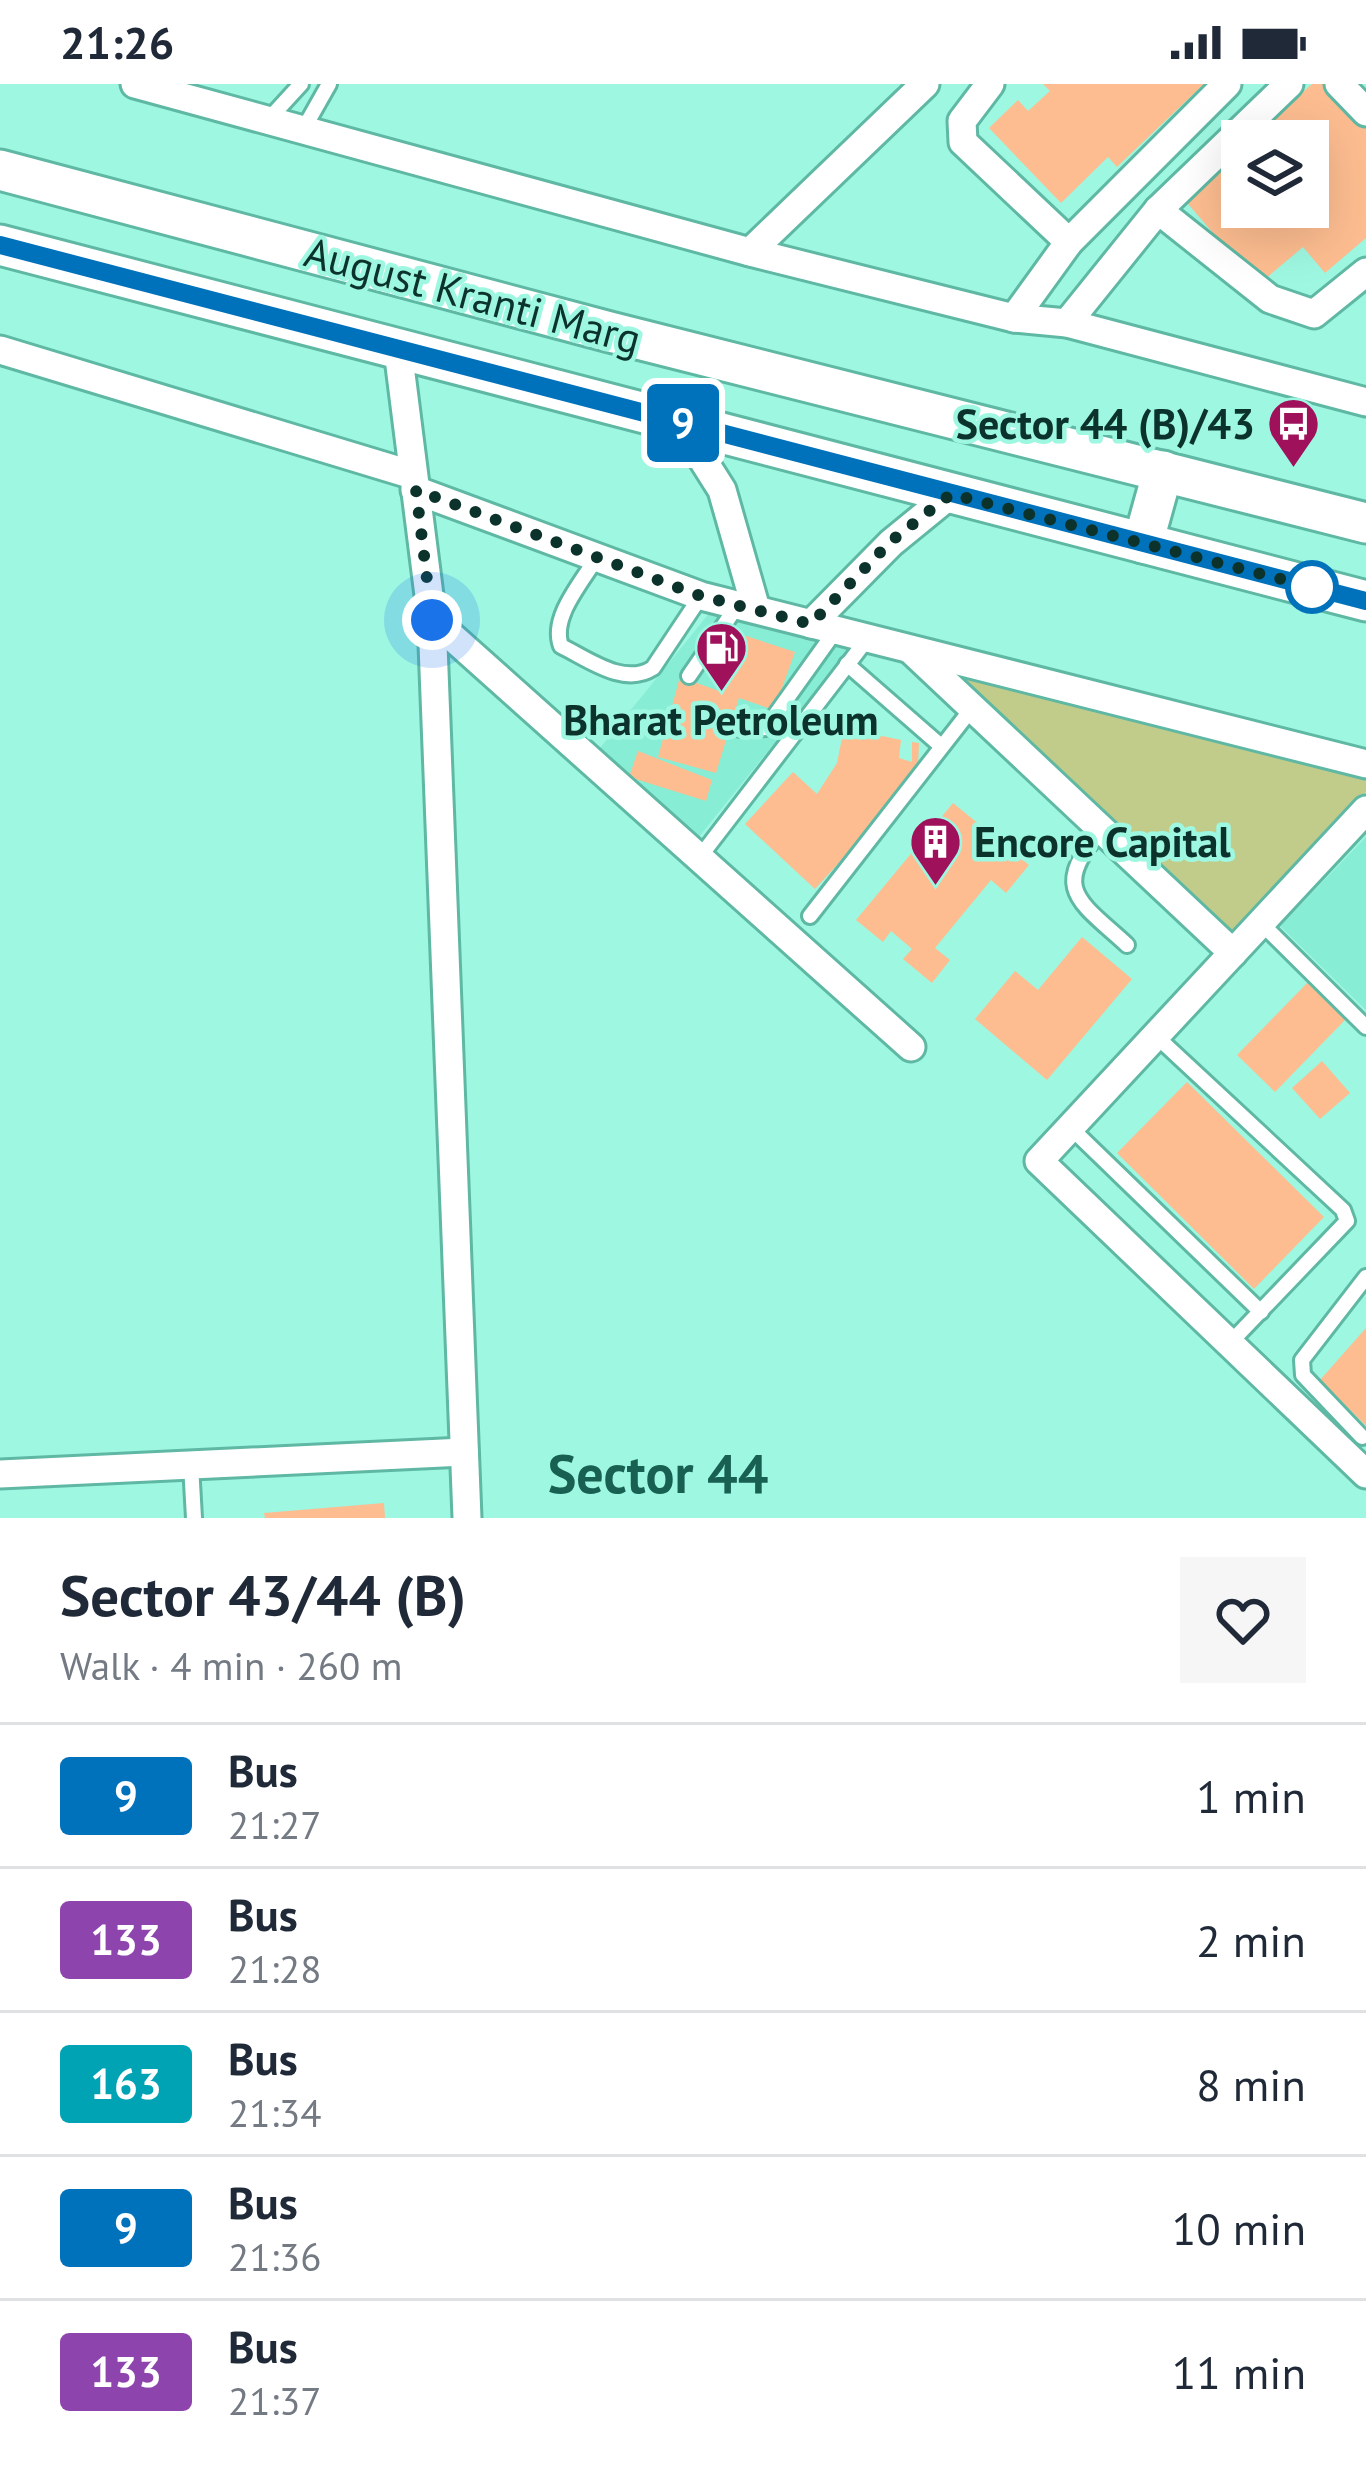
<!DOCTYPE html>
<html lang="en">
<head>
<meta charset="utf-8">
<style>
  body { margin:0; font-family:"PT Sans",sans-serif; background:#f6f6f7; color:#1f2937; height:100vh; display:flex; flex-direction:column; font-size:45px; white-space:nowrap }
  * { box-sizing:border-box; margin:0 }
  p { font-size:39px; color:#747a83 }
  .icon { flex:none; width:66px; height:66px; fill:none; stroke:currentColor; stroke-width:2; stroke-linecap:round; stroke-linejoin:round }
  .map { position:relative; height:1434px; overflow:hidden }
  .drawer { display:flex; flex-direction:column; background:#fff; flex:1 }
  .drawer>* { flex:none }
  .badge { padding:0 24px; border-radius:9px; font-size:42px; line-height:78px }
  .fabs { position:absolute; left:1221px; top:36px; display:grid; gap:24px }
  .fabs a { display:grid; place-items:center; width:108px; height:108px; border-radius:0px; background:#fff; box-shadow:0 12px 48px #0002; font-size:60px }
  .you { position:absolute; width:60px; height:60px; margin:-30px; border:9px solid #fff; border-radius:50%; background:#1a73e8; box-shadow:0 0 0 18px #1a73e833 }
  .map>.badge { position:absolute; translate:-50% -50%; box-shadow:0 0 0 6px #fff }
  .round { display:grid; place-items:center; flex:none; width:126px; height:126px; border-radius:0px; background:#f6f6f7 }
  .head { display:flex; align-items:center; justify-content:space-between; height:204px; padding:0 60px }
  h1 { font-size:57px; font-weight:700; line-height:90px }
  ul { padding:0; list-style:none }
  li { display:flex; align-items:center; gap:36px; height:144px; padding:0 60px; border-top:3px solid #e0e1e3 }
  li div { flex:1 }
  li b { display:block; font-size:45px }
  li em { font-style:normal }
  li .badge { min-width:132px; font-weight:700; text-align:center }
  .status { display:flex; justify-content:space-between; align-items:center; height:84px; padding:0 60px; background:#fff; direction:ltr }
  .status svg { height:33px; fill:currentColor }
  .map>svg:first-child { display:block }
</style>
</head>
<body>
<div class="status"><b>21:26</b><svg viewBox="0 0 49 12"><path d="M0 12V9h3v3zM5 12V6h3v6zM10 12V3h3v9zM15 12V0h3v12zM26 1h20v11H26zM47 4h2v5h-2z"/></svg></div>
<div class="map">
<svg width="1366" height="1434" viewBox="0 0 1366 1434">
  <rect width="100%" height="100%" fill="#9ef7e1"/>
  <g fill="#87edd4">
    <polygon points="719,517 855,559 698,754 596,669"/>
    <polygon points="1366,753 1366,926 1280,842"/>
  </g>
  <polygon fill="#c1cc8a" points="957,593 1366,694 1366,708 1230,852"/>
  <g fill="#fdbd90">
    <polygon points="1043,0 1204,0 1117,83 1108,73 1061,119 989,44 1018,16 1028,27 1050,7"/>
    <polygon points="1312,0 1329,0 1366,42 1366,154 1325,189 1303,163 1258,201 1182,113 1217,83 1224,91 1242,76 1242,123 1308,123 1308,57 1247,57"/>
    <polygon points="734,548 795,568 774,626 739,614 716,689 658,673 680,593 719,607"/>
    <polygon points="844,644 901,656 899,674 912,678 912,658 919,659 918,682 906,705 815,805 745,740 793,688 817,710 837,679"/>
    <polygon points="638,667 712,696 706,717 629,693"/>
    <polygon points="953,719 1029,781 1006,809 991,796 935,864 950,876 932,899 903,875 912,865 891,847 883,858 856,836"/>
    <polygon points="1082,853 1132,895 1047,996 975,935 1015,887 1038,906"/>
    <polygon points="1308,898 1346,935 1275,1008 1237,971"/>
    <polygon points="1322,977 1350,1009 1320,1035 1292,1004"/>
    <polygon points="1187,998 1324,1133 1254,1205 1117,1069"/>
    <polygon points="1366,1244 1366,1342 1320,1296"/>
    <polygon points="384,1419 385,1434 265,1434 264,1429"/>
  </g>
  <g fill="none" stroke-linecap="round" stroke-linejoin="round">
    <defs>
      <g id="service">
        <polyline points="268,36 301,0"/>
        <polyline points="303,46 329,0"/>
        <path d="M597,473C583,497 550,533 561,562C588,575 624,603 653,584L701,512"/>
        <polyline points="847,580 941,662"/>
        <polyline points="689,592 737,522"/>
        <polyline points="740,645 766,644 836,546"/>
        <path d="M1101,747C1050,805 1079,817 1127,861"/>
        <polyline points="699,774 868,554"/>
        <polyline points="810,832 973,623"/>
        <polyline points="1261,839 1366,943"/>
        <polyline points="1156,952 1343,1126 1347,1137 1230,1259"/>
        <polyline points="1071,1044 1261,1228"/>
        <polyline points="1362,1353 1303,1291 1302,1276 1366,1193"/>
        <polyline points="191,1381 194,1434"/>
      </g>
      <g id="minor">
        <polyline points="135,0 750,168 1014,234 1067,239 1366,318"/>
        <polyline points="990,0 962,37 963,58 1069,158"/>
        <polyline points="1339,0 1366,28"/>
        <polyline points="1158,126 1270,215 1314,230 1366,188"/>
        <polyline points="750,168 925,0"/>
        <polyline points="1014,234 1069,158 1227,0"/>
        <polyline points="1067,239 1158,126 1289,0"/>
        <polyline points="0,266 413,391"/>
        <polyline points="398,266 432,535 467,1434"/>
        <polyline points="679,338 722,406 756,525"/>
        <polyline points="415,406 701,512 1366,680"/>
        <polyline points="432,535 911,963"/>
        <polyline points="811,540 891,459 951,410"/>
        <polyline points="913,568 1233,869"/>
        <polyline points="1366,726 1039,1077 1366,1390"/>
        <polyline points="0,1390 464,1368"/>
      </g>
      <g id="secondary">
        <polyline points="0,86 610,248 1366,439"/>
        <polyline points="0,161 1366,517"/>
        <polyline points="1143,459 1163,387"/>
      </g>
    </defs>
    <use href="#service" stroke="#5eb8a3" stroke-width="20"/>
    <use href="#minor" stroke="#5eb8a3" stroke-width="33"/>
    <use href="#secondary" stroke="#5eb8a3" stroke-width="45"/>
    <use href="#service" stroke="#fff" stroke-width="14"/>
    <use href="#minor" stroke="#fff" stroke-width="27"/>
    <use href="#secondary" stroke="#fff" stroke-width="39"/>
  </g>
  <g fill="none" stroke-linecap="round" stroke-linejoin="round">
    <defs>
      <polyline id="line" points="0,161 1366,517"/>
    </defs>
    <use href="#line" stroke="#fff" stroke-width="27"/>
    <use href="#line" stroke="#0072bc" stroke-width="18"/>
    <polyline stroke="#0c332b" stroke-width="12" stroke-dasharray="0 21.6" points="432,536 416,406 701,512 811,540 890,458 951,410 1312,503"/>
  </g>
  <defs>
    <symbol id="bus-pin" viewBox="-11 -11 22 30"><path d="M0 17L-7.5 6A9.5 9.5 0 1 1 7.5 6Z" fill="#9f115b" stroke="#9ef7e1"/><path d="M-5-6H5V4H4V6H2V4H-2V6H-4V4H-5ZM-3.5-4V0h7V-4ZM-3.5 1.2v1.5H-2V1.2ZM2 1.2v1.5H3.5V1.2Z" fill="#fff"/></symbol>
    <symbol id="fuel-pin" viewBox="-11 -11 22 30"><path d="M0 17L-7.5 6A9.5 9.5 0 1 1 7.5 6Z" fill="#9f115b" stroke="#9ef7e1"/><path d="M-5.5-6h7V0h2V4h1.3V-2.5L3-4.5l.8-.8L6-3V5H2.5V1h-1V6h-7ZM-4.2-4.7v3.2H.2V-4.7Z" fill="#fff"/></symbol>
    <symbol id="building-pin" viewBox="-11 -11 22 30"><path d="M0 17L-7.5 6A9.5 9.5 0 1 1 7.5 6Z" fill="#9f115b" stroke="#9ef7e1"/><path d="M-4-6H4V6H1V3H-1V6H-4ZM-2.5-4.3h1.7v1.8h-1.7ZM.8-4.3h1.7v1.8H.8ZM-2.5-1h1.7V.8h-1.7ZM.8-1h1.7V.8H.8Z" fill="#fff"/></symbol>
  </defs>
  <g fill-rule="evenodd">
    <use href="#bus-pin" x="1264" y="310" width="59" height="81"/>
    <use href="#fuel-pin" x="692" y="534" width="59" height="81"/>
    <use href="#building-pin" x="906" y="728" width="59" height="81"/>
  </g>
  <circle fill="#fff" stroke="#0072bc" stroke-width="6" cx="1312" cy="503" r="24"/>
  <g text-anchor="middle" dominant-baseline="central" stroke-width="9" stroke-linejoin="round" paint-order="stroke">
    <g font-size="42" fill="#0c332b" stroke="#9ef7e1">
      <text transform="translate(473 211) rotate(15)">August Kranti Marg</text>
    </g>
    <g font-size="42" font-weight="bold" fill="#0c332b" stroke="#9ef7e1" text-anchor="end">
      <text x="1255" y="339">Sector 44 (B)/43</text>
      <text x="721" y="635" text-anchor="middle">Bharat Petroleum</text>
      <text x="974" y="757" text-anchor="start">Encore Capital</text>
    </g>
    <g font-size="54" font-weight="bold" fill="#186152" stroke="#9ef7e1">
      <text x="658" y="1389">Sector 44</text>
    </g>
  </g>
</svg>
<div class="fabs">
<a><svg class="icon" aria-label="layers" viewBox="0 0 24 24"><path d="M12 4l9 5-9 5-9-5zM3 14l9 5 9-5"/></svg></a>
</div>
<div class="you" style="left:432px;top:536px"></div>
<b class="badge" style="left:683px;top:339px;background:#0072bc;color:#fff">9</b>
</div>
<section class="drawer">
<div class="head"><div><h1>Sector 43/44 (B)</h1><p>Walk · 4 min · 260 m</p></div><a class="round"><svg class="icon" aria-label="heart" viewBox="0 0 24 24"><path d="M12 20l-8-8c-3-5 5-10 8-4 3-6 11-1 8 4z"/></svg></a></div>
<ul>
<li><span class="badge" style="background:#0072bc;color:#fff">9</span><div><b>Bus</b><p>21:27</p></div><em>1 min</em></li>
<li><span class="badge" style="background:#8e44ad;color:#fff">133</span><div><b>Bus</b><p>21:28</p></div><em>2 min</em></li>
<li><span class="badge" style="background:#00a3b4;color:#fff">163</span><div><b>Bus</b><p>21:34</p></div><em>8 min</em></li>
<li><span class="badge" style="background:#0072bc;color:#fff">9</span><div><b>Bus</b><p>21:36</p></div><em>10 min</em></li>
<li><span class="badge" style="background:#8e44ad;color:#fff">133</span><div><b>Bus</b><p>21:37</p></div><em>11 min</em></li>
</ul>
</section>
</body>
</html>
